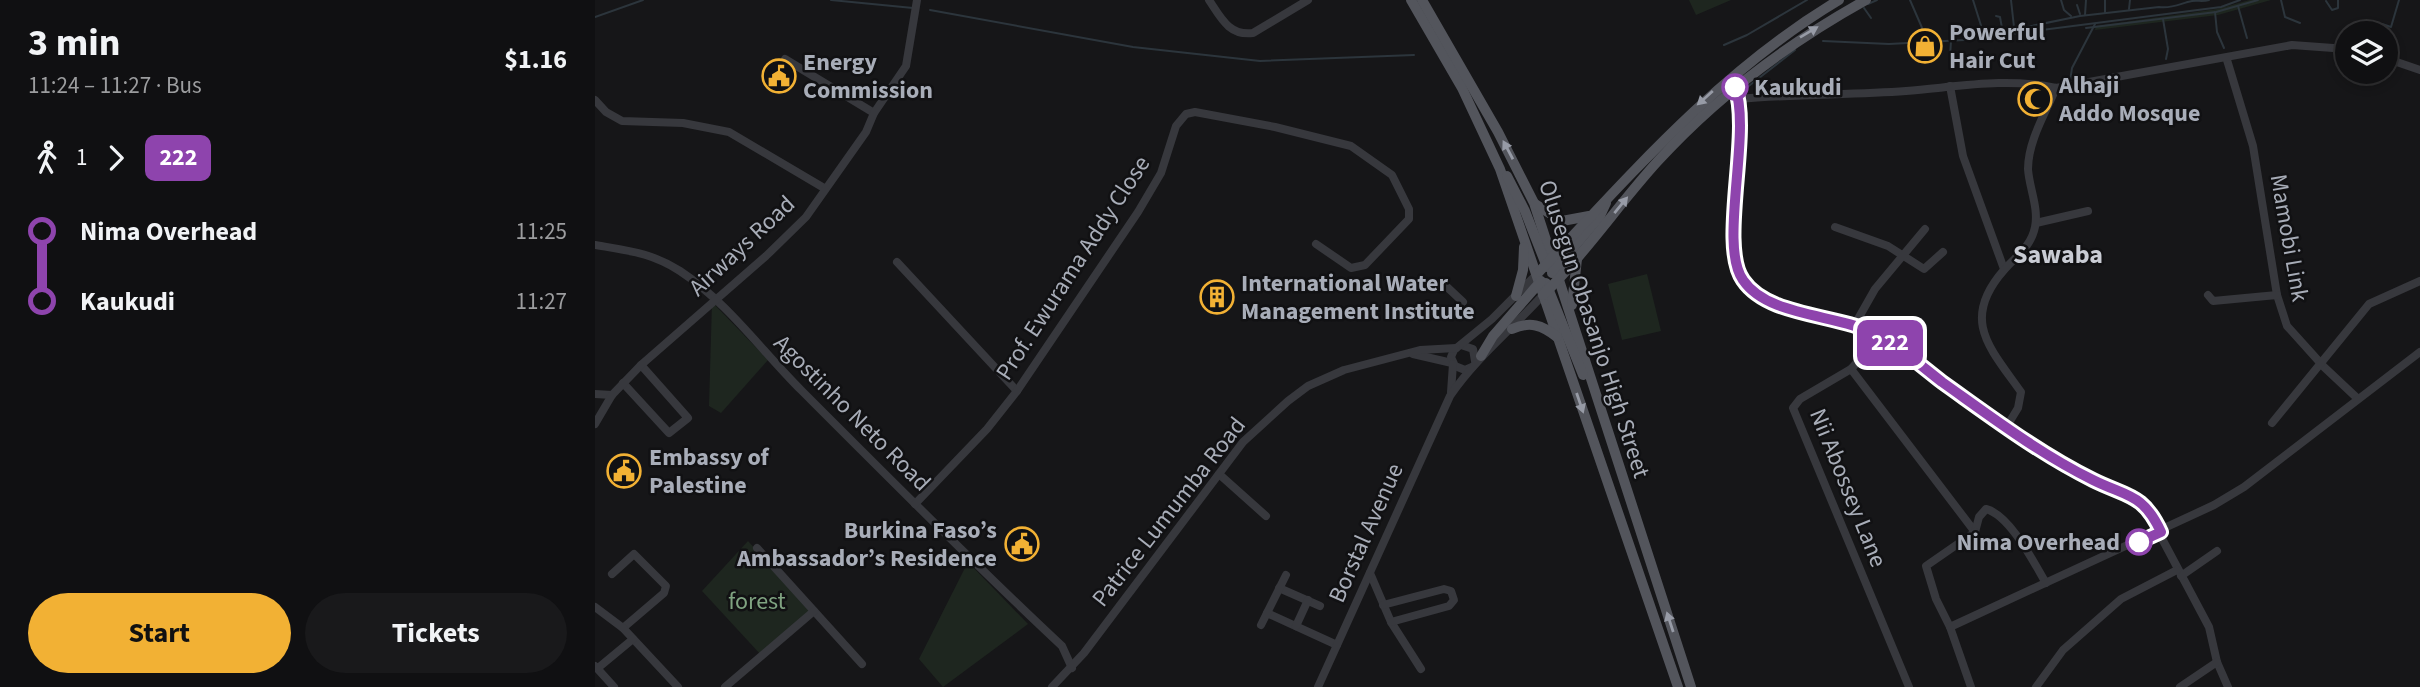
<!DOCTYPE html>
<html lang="en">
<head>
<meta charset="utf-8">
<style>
  body { margin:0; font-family:"Source Sans 3",sans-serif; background:#19191b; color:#f1f3f6; height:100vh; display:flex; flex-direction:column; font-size:26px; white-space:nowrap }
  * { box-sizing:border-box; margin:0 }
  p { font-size:23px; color:#9c9d9f }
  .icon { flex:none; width:38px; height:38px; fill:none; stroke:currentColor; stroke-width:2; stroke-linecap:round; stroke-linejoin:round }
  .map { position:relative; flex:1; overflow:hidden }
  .panel { display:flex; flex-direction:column; background:#101012; width:595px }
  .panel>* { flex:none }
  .badge { padding:0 14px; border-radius:10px; font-size:24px; line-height:46px }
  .tools { position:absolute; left:1740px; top:21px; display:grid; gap:14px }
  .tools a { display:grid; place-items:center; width:63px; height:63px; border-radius:50%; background:#101012; box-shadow:0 4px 10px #0003,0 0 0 2px #303032; font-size:35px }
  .map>.badge { position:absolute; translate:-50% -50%; box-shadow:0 0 0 4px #fff }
  .legs { display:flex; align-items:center; gap:10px; height:77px; padding:0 28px; font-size:23px }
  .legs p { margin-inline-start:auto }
  .headline { display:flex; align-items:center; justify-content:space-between; height:119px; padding:0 28px }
  h1 { font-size:38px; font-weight:700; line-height:52px }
  .primary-button { display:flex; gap:14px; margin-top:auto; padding:14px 28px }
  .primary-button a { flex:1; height:80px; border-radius:42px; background:#f2b134; color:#111; font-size:28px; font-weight:700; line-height:80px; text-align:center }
  .primary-button a+a { background:#19191b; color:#f1f3f6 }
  ul { padding:0 28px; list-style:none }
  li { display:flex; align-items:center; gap:24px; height:70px; font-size:26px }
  li i { display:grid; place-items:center; width:10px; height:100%; margin:0 9px; background:currentColor }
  li i::after { content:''; width:18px; height:18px; margin:-9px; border:5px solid; border-radius:50%; background:#101012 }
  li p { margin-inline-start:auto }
  li:first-child i { background:linear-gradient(#0000 50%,currentColor 0) }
  li:last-child i { background:linear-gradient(currentColor 50%,#0000 0) }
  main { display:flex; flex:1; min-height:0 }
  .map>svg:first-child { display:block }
</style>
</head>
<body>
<main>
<section class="panel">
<div class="headline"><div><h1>3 min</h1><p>11:24 – 11:27 · Bus</p></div><b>$1.16</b></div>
<div class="legs"><svg class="icon" aria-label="walk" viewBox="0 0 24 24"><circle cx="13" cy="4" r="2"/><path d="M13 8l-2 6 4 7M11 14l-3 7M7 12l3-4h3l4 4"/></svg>1<svg class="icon" aria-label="forward" viewBox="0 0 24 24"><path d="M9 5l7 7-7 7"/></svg><b class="badge" style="background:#8e44ad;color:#fff">222</b></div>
<ul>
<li><i style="color:#8e44ad"></i><b>Nima Overhead</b><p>11:25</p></li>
<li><i style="color:#8e44ad"></i><b>Kaukudi</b><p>11:27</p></li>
</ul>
<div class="primary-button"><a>Start</a><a>Tickets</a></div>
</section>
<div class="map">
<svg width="1825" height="687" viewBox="0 0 1825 687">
  <rect width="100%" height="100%" fill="#161618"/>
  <g fill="#1e261f">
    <polygon points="1094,0 1136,0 1101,15"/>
    <polygon points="1655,0 1676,0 1623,15 1500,30 1501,26 1622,9"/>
    <polygon points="1052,274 1066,331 1027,340 1013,284"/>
    <polygon points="117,302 173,360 126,413 114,406"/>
    <polygon points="153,541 217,611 166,655 107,591"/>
    <polygon points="373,562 433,624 348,687 324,659"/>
  </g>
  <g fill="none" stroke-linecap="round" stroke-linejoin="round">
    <g stroke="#2c353c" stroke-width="2">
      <polyline points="236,0 318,8"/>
      <polyline points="1315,0 1328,30"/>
      <polyline points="1378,0 1389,35"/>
      <polyline points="1416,0 1419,27"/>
      <polyline points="1466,0 1469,10 1476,16"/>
      <polyline points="1510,0 1510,13"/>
      <polyline points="1686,0 1690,17 1705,23"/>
      <polyline points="1731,1 1737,10 1743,8 1743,0"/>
      <polyline points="1273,4 1282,0"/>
      <polyline points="1482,5 1485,14"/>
      <polyline points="1643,6 1652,38"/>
      <polyline points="1269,8 1276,18"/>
      <polyline points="1534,9 1535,0"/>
      <polyline points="335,10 538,47 665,61 819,55"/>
      <polyline points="1620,12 1622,32 1629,48"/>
      <polyline points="1490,15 1491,0"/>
      <path d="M1401,16L1405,17L1407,28L1412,31L1485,16L1564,7C1578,9 1586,3 1597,1C1603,0 1607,2 1614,0"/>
      <polyline points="0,17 48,0"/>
      <polyline points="1568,19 1573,49 1571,59"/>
      <polyline points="1787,24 1796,27 1804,0"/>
      <polyline points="1491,28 1621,12 1663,0"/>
      <polyline points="1228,41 1294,44 1369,40 1626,7 1645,0"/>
      <polyline points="1129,45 1152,35 1212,0"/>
      <polyline points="1355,57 1356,41"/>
      <polyline points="1475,81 1477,68 1500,24"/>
      <polyline points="1146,92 1200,50"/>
    </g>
    <g stroke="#37383d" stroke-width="8">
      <path d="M614,0C626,18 634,36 658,33L713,0"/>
      <polyline points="1790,58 1825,70"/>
      <polyline points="190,59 279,113"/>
      <polyline points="1632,60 1658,146 1682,295 1692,326 1729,367 1762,398"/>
      <polyline points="1355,86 1368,156 1409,269"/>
      <polyline points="1140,87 1145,117 1140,258 1150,283 1184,304 1286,336 1458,456 1499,480 1531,492 1546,501 1556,511 1566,532"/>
      <path d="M1144,99C1200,94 1256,95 1311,91C1362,87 1411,77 1461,88L1697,45L1752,49"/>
      <polyline points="0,100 11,112 27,121 88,123 134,132 229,188"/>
      <polyline points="1441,223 1493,211"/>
      <polyline points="1240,227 1293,246 1329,269 1348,252"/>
      <path d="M0,245C34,251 55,252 85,271C132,302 166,350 206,390C292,476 378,563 467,646L477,668"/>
      <polyline points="302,262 422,391"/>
      <polyline points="852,287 868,302"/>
      <polyline points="1613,295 1618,301 1682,295"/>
      <polyline points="1259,326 1280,289 1330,229"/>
      <polyline points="1286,336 1256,369 1205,399 1198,408 1314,687"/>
      <polyline points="866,345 878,349 880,361"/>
      <polyline points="818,354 857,363"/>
      <polyline points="877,367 870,370 860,366 856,357 859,350 897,319 942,274"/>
      <polyline points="1256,369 1380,532"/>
      <polyline points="28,383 74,433 93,418 46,365"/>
      <polyline points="856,392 858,364"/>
      <polyline points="0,394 17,395"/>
      <polyline points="1677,423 1774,304 1825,281"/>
      <polyline points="0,424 17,395 46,365 171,256 211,217 271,132 279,113 311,66 322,0"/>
      <path d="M1412,426L1423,408L1426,392C1395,348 1365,320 1409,270C1421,256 1436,247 1440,227C1444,208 1434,187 1433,169C1433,141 1451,112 1461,88"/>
      <polyline points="624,474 671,516"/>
      <polyline points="320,504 392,429 422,391 543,212 566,173 581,126 591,114 600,112 680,127 756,146 797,175 814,209 814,219 770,265 756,268 721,244"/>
      <path d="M1380,532L1384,517L1391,509C1415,515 1439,563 1451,583"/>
      <polyline points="1564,533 1614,627 1622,662 1633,687"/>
      <polyline points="162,548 267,664"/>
      <polyline points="775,573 796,622 826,669"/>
      <polyline points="17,574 39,554 71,586 69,593 28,628"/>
      <polyline points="1586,576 1622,551"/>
      <polyline points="684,588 725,606"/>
      <polyline points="788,605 849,589 856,591 859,600 854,606 796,622"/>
      <polyline points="0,607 28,628 83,687"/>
      <polyline points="672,613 742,645"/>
      <polyline points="666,625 691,575"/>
      <polyline points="701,626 713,600"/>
      <polyline points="1355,627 1341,599 1331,566 1380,532"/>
      <polyline points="0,666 19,687"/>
      <polyline points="3,668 38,639"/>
      <polyline points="130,687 219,611"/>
      <polyline points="457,687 489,653 648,442 693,401 713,386 749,370 825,350 861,348"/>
      <path d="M723,687L855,396C881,358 917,329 948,295"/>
      <polyline points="1376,687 1355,627 1619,505 1649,487 1825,352"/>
      <polyline points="1441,687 1468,650 1526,599 1582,570"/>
      <polyline points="1585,687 1622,662"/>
    </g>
    <g stroke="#53555c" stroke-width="10">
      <polyline points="816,0 867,88 905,169 1083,687"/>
      <polyline points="827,0 903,132 939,203 1096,687"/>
      <polyline points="912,176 930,211 952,267"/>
      <polyline points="940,204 967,221 994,216"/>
      <polyline points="957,273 1005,216 1011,203"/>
      <path d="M942,274C1036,174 1125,71 1244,0"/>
      <polyline points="951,283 988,375"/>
      <path d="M948,295C990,254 1023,205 1062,162C1123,95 1192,44 1271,0"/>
      <polyline points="921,296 928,270 929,247"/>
      <polyline points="977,305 982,259"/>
      <path d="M917,329C935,321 947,325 962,337"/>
      <polyline points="886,356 898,336 946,281"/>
    </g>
  </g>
  <defs><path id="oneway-solid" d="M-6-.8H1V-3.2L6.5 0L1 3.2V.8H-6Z" transform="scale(1.75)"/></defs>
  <g fill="#979ba6">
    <use href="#oneway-solid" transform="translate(1214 32) rotate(-31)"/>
    <use href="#oneway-solid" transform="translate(1110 98) rotate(138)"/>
    <use href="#oneway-solid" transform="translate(913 150) rotate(-118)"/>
    <use href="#oneway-solid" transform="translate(1026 205) rotate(-51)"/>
    <use href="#oneway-solid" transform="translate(985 403) rotate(71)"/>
    <use href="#oneway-solid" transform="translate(1075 622) rotate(-108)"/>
  </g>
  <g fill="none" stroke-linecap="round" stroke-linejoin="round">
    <defs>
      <path id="line-1" d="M1140,87C1157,133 1123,245 1148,280C1173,317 1242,314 1278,333C1303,345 1325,365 1347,382C1395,416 1445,454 1498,480C1532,497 1548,493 1566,532L1544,542"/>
    </defs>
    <use href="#line-1" stroke="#fff" stroke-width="16"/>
    <use href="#line-1" stroke="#8e44ad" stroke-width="10"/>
  </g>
  <defs>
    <symbol id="shop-ring" viewBox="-11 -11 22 22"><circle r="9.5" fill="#111113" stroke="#f2b134" stroke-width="1.5"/><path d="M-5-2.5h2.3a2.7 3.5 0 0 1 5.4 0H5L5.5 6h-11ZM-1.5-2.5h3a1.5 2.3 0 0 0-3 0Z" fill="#f2b134"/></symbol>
    <symbol id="civic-ring" viewBox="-11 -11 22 22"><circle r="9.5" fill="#111113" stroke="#f2b134" stroke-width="1.5"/><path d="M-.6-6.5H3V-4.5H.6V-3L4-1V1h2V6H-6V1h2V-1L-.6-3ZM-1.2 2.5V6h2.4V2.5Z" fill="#f2b134"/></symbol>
    <symbol id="mosque-ring" viewBox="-11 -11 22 22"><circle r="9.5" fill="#111113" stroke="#f2b134" stroke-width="1.5"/><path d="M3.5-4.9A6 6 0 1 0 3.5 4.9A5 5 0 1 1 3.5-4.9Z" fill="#f2b134"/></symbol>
    <symbol id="building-ring" viewBox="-11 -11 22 22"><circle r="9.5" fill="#111113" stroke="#f2b134" stroke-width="1.5"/><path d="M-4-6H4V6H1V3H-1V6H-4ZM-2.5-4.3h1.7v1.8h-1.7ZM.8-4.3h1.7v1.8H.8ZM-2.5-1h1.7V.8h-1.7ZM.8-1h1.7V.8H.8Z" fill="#f2b134"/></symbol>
  </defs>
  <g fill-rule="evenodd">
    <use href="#shop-ring" x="1311" y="27" width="38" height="38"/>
    <use href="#civic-ring" x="165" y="57" width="38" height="38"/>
    <use href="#mosque-ring" x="1421" y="80" width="38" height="38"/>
    <use href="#building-ring" x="603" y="278" width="38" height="38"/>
    <use href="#civic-ring" x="10" y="452" width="38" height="38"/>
    <use href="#civic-ring" x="408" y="525" width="38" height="38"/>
  </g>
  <g fill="#fff" stroke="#8e44ad" stroke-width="3.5">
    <circle cx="1140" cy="87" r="12"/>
    <circle cx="1544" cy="542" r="12"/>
  </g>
  <g text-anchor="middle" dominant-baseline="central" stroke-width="5" stroke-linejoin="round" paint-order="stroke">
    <g font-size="24" font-weight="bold" fill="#a8adb8" stroke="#111113" text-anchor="start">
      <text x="1354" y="32">Powerful<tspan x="1354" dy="28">Hair Cut</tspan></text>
      <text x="208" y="62">Energy<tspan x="208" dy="28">Commission</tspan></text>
      <text x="1464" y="85">Alhaji<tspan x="1464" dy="28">Addo Mosque</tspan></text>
      <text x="646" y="283">International Water<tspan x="646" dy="28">Management Institute</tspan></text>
      <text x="54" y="457">Embassy of<tspan x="54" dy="28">Palestine</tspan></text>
      <text x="402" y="530" text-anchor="end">Burkina Faso’s<tspan x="402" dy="28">Ambassador’s Residence</tspan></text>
    </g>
    <g font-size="24" font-weight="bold" fill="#a8adb8" stroke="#111113" text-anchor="start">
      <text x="1159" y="87">Kaukudi</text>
      <text x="1525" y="542" text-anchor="end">Nima Overhead</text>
    </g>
    <g font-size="24" fill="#a8adb8" stroke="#111113">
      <text transform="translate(1694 238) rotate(80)">Mamobi Link</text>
      <text transform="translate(147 246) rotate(-43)">Airways Road</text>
      <text transform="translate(478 268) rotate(-57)">Prof. Ewurama Addy Close</text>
      <text transform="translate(999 329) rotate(72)">Olusegun Obasanjo High Street</text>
      <text transform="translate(257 413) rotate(45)">Agostinho Neto Road</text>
      <text transform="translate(1253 488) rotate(68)">Nii Abossey Lane</text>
      <text transform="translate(574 512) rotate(-52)">Patrice Lumumba Road</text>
      <text transform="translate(771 533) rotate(-66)">Borstal Avenue</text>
    </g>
    <g font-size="24" fill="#7fa381" stroke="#111113">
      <text x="162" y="601">forest</text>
    </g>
    <g font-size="26" font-weight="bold" fill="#c9ccd4" stroke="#111113">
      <text x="1463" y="254">Sawaba</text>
    </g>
  </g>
</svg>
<div class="tools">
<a><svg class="icon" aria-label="layers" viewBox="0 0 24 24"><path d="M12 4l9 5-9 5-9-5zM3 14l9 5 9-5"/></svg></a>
</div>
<b class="badge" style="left:1295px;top:343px;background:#8e44ad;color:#fff">222</b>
</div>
</main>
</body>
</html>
